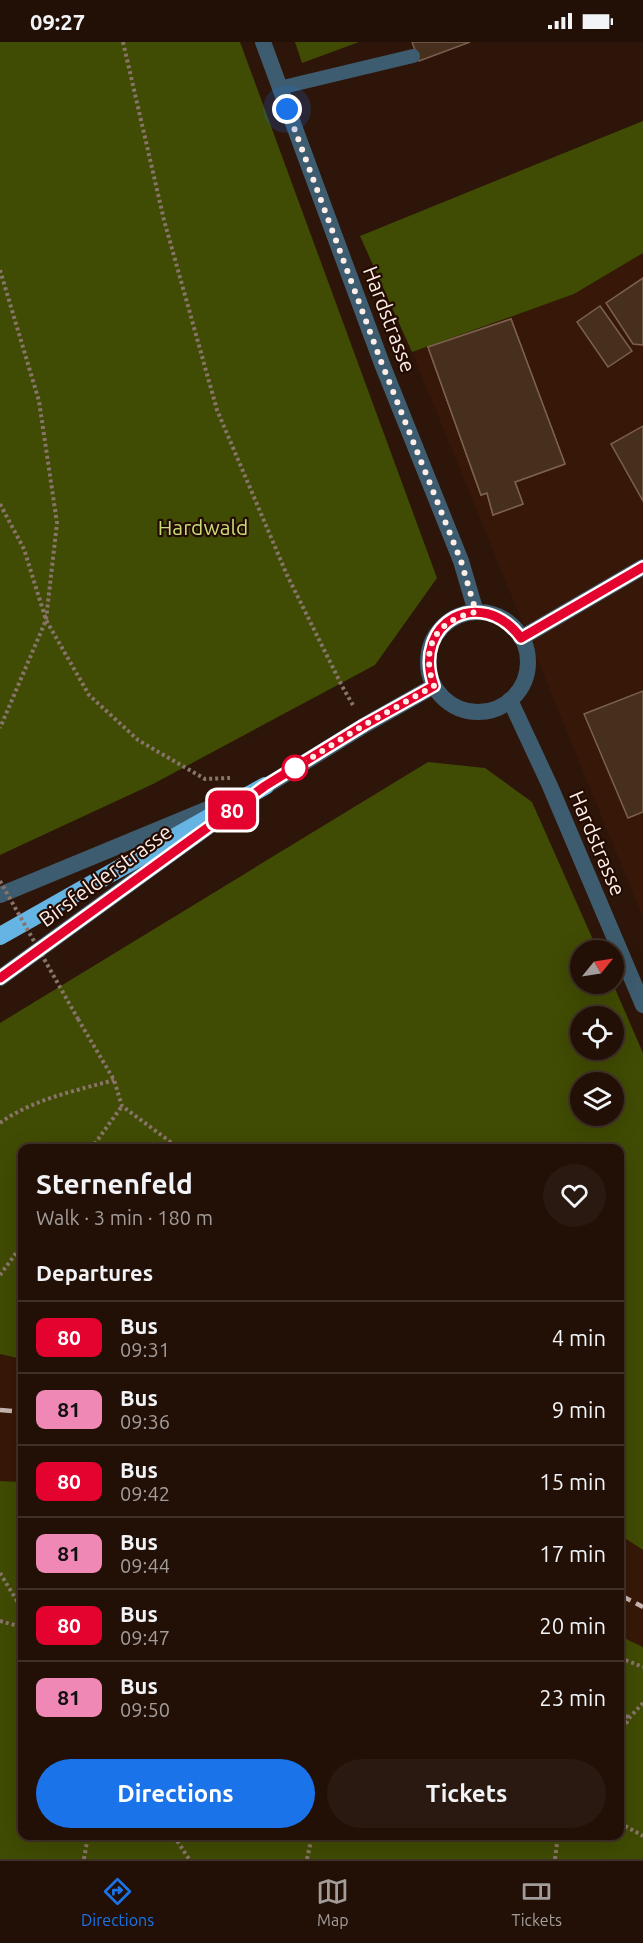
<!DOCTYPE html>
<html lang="en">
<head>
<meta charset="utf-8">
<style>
  body { margin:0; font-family:Ubuntu,sans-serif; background:#2a1911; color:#f1f3f6; height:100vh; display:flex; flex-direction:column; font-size:22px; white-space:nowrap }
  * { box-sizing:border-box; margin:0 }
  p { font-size:20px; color:#a29d9b }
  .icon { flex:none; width:33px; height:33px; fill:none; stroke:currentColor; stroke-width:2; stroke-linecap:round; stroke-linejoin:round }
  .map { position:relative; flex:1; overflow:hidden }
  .drawer { position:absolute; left:18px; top:1102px; width:606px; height:696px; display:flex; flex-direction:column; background:#221007; border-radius:12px; box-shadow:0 6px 24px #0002,0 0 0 2px #3f3028 }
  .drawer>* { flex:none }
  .badge { padding:0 12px; border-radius:9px; font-size:21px; line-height:39px }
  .needle { width:39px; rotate:60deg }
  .buttons { position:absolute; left:570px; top:898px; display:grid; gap:12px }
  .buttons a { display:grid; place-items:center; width:54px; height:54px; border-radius:50%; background:#221007; box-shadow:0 6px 24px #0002,0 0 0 2px #3f3028; font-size:30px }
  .you { position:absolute; width:30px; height:30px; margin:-15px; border:4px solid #fff; border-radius:50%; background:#1a73e8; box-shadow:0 0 0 9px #1a73e833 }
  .map>.badge { position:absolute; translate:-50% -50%; box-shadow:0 0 0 3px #fff }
  h2 { padding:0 18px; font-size:22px; line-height:54px }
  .round { display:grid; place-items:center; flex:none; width:63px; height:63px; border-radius:32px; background:#2a1911 }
  .headline { display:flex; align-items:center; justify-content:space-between; height:102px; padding:0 18px }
  h1 { font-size:28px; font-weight:700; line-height:45px }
  .button { display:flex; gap:12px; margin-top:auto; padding:12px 18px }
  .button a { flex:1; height:69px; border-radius:36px; background:#1a73e8; color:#fff; font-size:24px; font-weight:700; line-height:69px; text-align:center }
  .button a+a { background:#2a1911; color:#f1f3f6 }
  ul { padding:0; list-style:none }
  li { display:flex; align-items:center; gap:18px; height:72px; padding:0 18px; border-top:2px solid #3f3028 }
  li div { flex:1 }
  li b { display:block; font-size:22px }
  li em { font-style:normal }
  li .badge { min-width:66px; font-weight:700; text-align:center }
  .status { display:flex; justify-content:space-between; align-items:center; height:42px; padding:0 30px; background:#221007; direction:ltr }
  .status svg { height:16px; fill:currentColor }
  .tab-bar { display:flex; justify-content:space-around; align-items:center; height:84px; border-top:2px solid #3f3028; background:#221007; font-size:16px; color:#a29d9b }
  .tab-bar a { display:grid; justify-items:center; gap:3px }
  .tab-bar .selected { color:#1a73e8 }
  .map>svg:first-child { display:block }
</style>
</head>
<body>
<div class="status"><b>09:27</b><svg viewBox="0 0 49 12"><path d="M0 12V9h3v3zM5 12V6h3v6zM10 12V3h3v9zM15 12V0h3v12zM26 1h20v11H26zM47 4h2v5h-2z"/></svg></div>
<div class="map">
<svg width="643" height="1817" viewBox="0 0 643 1817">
  <rect width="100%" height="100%" fill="#2e1509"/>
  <g fill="#371808">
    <polygon points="643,211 643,876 412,310 574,252"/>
    <polygon points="0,1312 22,1317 22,1440 0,1439"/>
    <polygon points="620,1493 643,1508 643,1605 620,1594"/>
  </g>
  <g fill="#404b03" fill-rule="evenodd">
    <polygon points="0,0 240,0 437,536 375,623 153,742 0,813"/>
    <polygon points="295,0 359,0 302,21"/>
    <polygon points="643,79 643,211 574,252 412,310 360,194"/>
    <path d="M428,720L485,726L532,760L598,909H580V942H613L643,1011V1508L620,1493V1107H22V1317L0,1312V981ZM580,975H614V1008H580ZM580,1041H614V1074H580Z"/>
    <polygon points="0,1439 22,1440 22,1794 620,1794 620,1594 643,1605 643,1817 0,1817"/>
  </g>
  <g fill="#472f1d" stroke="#7b604d" stroke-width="1.5">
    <polygon points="412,0 470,0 419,19"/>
    <polygon points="643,236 643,303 633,302 606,261"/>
    <polygon points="600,264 632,309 608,325 577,280"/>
    <polygon points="511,277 565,422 515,440 523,462 493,473 487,451 481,453 428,305"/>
    <polygon points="511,277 565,422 515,440 523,462 493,473 487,451 481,453 428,305"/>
    <polygon points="643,384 643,459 611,402"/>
    <polygon points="643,649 643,770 628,776 584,672"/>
  </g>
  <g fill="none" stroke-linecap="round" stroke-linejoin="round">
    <g stroke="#88746a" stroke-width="4" stroke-dasharray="3 3" stroke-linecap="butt">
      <polyline points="123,0 164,178 217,368 287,533 342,644 354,665"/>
      <polyline points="0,228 39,359 57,481 46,578 0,686"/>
      <polyline points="0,462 24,507 46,578 89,653 138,698 205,737 230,736"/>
      <polyline points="78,977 114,1038 122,1064 180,1107"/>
      <path d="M0,1081C33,1057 75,1049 114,1038"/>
      <polyline points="91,1107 122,1064"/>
      <polyline points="0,1233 22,1203"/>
      <polyline points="0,1531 22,1567"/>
      <polyline points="0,1579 22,1585"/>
      <polyline points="620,1616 643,1625"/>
      <polyline points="620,1673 630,1675"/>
      <polyline points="620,1692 630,1675 643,1661"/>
      <polyline points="620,1781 643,1794"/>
      <polyline points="174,1794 189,1817"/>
      <polyline points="84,1817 88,1794"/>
      <polyline points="307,1817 312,1794"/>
      <polyline points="555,1817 558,1794"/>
    </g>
    <polyline stroke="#3e5c6f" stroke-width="14" points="279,46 413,14"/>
    <polyline stroke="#3e5c6f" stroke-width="16" points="510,658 550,744 643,963"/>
    <g stroke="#3e5c6f" stroke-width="16">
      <polyline points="263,0 382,322 461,519 476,570"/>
      <circle cx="478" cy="620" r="50"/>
      <polyline points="521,596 643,525"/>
      <polyline points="255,751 365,683 434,644"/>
      <polyline points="0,853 220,762"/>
      <polyline points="0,936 219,777"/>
    </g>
    <polyline stroke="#66b4e3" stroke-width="18" points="0,894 265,744"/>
    <g stroke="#c7b5ae" stroke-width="4.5" stroke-dasharray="12 6" stroke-linecap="butt">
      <polyline points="0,1368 22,1370"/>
      <polyline points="620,1553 643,1565"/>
    </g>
    <polyline stroke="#88746a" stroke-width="4" stroke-dasharray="3 3" stroke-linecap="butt" points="0,839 78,977"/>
  </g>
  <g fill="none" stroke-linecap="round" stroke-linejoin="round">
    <defs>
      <path id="line" d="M0,936L265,744L364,683L434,644C411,580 481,542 521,596L643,525"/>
    </defs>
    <use href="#line" stroke="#fff" stroke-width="14"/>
    <use href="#line" stroke="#e4032e" stroke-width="9"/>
    <path stroke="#fdeee8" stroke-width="6" stroke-dasharray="0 10.8" d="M287,67L382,322L461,519L476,570C436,578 420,605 434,644L364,683L295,726"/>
  </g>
  <circle fill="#fff" stroke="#e4032e" stroke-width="3" cx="295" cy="726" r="12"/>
  <g text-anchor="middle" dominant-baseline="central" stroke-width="4.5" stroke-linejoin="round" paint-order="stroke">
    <g font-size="21" fill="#fdeee8" stroke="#240c02">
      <text transform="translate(390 277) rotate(69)">Hardstrasse</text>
      <text transform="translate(598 801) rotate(67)">Hardstrasse</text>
      <text transform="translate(105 833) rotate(-36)">Birsfelderstrasse</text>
    </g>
    <g font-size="21" fill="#c8de76" stroke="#240c02">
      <text x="203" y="485">Hardwald</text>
    </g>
  </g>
</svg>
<div class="buttons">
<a><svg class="needle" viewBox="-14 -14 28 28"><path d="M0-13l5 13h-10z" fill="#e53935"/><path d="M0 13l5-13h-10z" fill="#a29d9b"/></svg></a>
<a><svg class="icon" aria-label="locate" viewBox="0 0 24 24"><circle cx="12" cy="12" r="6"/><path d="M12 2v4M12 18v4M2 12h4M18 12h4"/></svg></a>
<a><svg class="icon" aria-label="layers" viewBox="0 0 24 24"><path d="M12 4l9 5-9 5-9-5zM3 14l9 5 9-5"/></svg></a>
</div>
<div class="you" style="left:287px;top:67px"></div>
<b class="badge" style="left:232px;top:768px;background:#e4032e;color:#fff">80</b>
<section class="drawer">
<div class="headline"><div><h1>Sternenfeld</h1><p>Walk · 3 min · 180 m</p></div><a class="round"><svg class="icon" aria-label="heart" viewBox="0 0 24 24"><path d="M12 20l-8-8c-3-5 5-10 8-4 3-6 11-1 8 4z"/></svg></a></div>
<h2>Departures</h2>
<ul>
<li><span class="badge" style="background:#e4032e;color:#fff">80</span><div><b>Bus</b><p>09:31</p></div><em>4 min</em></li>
<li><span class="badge" style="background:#f088b6;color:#111">81</span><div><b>Bus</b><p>09:36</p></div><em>9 min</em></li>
<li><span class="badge" style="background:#e4032e;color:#fff">80</span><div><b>Bus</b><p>09:42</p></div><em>15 min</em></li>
<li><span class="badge" style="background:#f088b6;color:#111">81</span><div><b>Bus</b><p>09:44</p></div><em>17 min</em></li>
<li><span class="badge" style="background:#e4032e;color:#fff">80</span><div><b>Bus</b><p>09:47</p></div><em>20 min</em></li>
<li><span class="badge" style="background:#f088b6;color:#111">81</span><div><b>Bus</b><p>09:50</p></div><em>23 min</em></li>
</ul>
<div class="button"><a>Directions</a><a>Tickets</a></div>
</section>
</div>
<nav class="tab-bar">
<a class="selected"><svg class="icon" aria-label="directions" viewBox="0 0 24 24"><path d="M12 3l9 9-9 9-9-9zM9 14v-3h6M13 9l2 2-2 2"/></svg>Directions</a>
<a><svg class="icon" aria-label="map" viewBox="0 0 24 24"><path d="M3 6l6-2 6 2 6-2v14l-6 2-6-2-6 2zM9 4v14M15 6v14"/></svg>Map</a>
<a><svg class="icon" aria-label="tickets" viewBox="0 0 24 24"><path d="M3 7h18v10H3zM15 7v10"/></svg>Tickets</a>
</nav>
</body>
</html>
